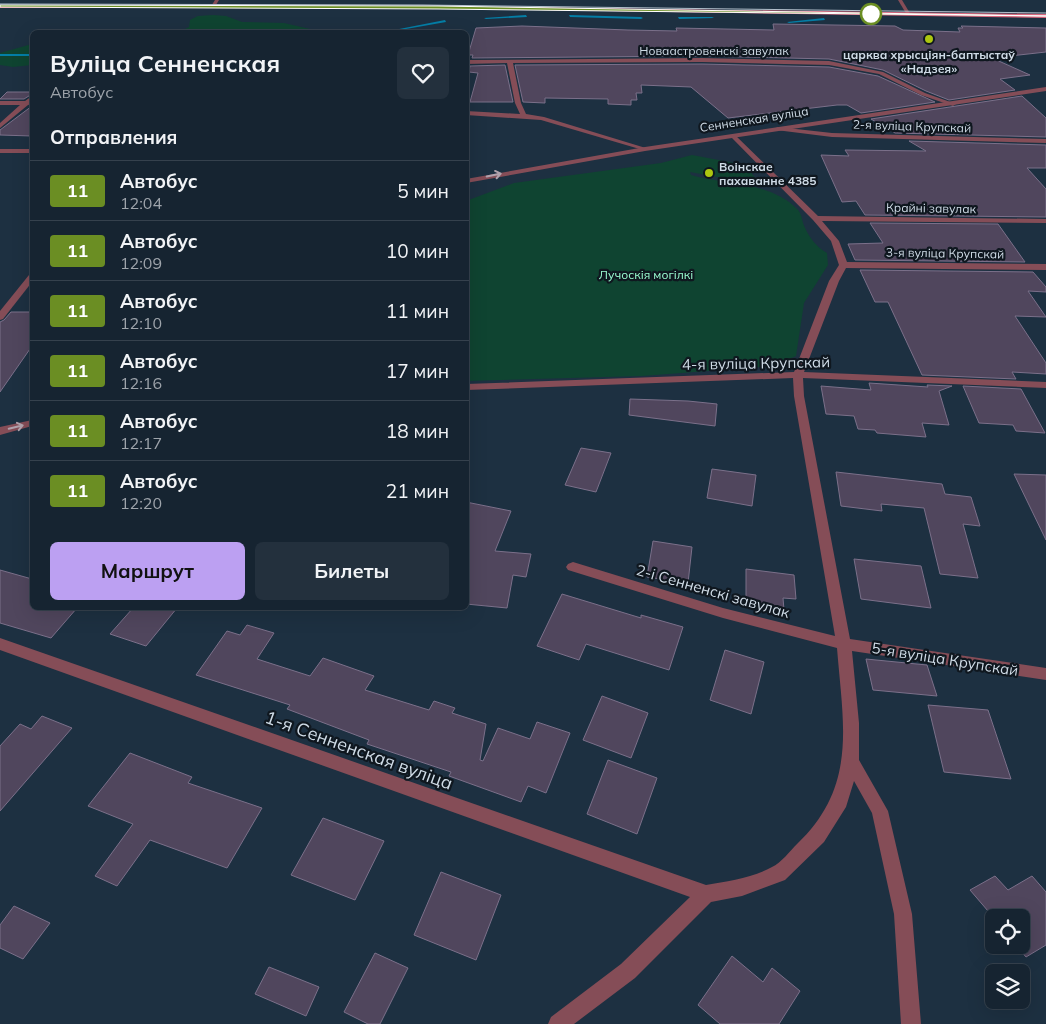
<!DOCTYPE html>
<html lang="ru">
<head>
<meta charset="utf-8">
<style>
  body { margin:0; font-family:Mulish,sans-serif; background:#23303d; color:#f1f3f6; height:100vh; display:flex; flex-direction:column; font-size:19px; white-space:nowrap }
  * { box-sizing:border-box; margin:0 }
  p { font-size:16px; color:#9ea4ab }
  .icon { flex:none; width:28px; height:28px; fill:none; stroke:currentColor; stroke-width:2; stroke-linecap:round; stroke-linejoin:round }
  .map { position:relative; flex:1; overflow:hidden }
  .sheet { position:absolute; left:30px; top:30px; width:439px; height:580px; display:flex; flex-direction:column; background:#162431; border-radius:8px; box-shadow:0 5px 20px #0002,0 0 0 1px #35414d }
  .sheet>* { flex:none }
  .badge { padding:0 10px; border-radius:4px; font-size:18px; line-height:32px }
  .controls { position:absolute; left:985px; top:909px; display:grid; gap:10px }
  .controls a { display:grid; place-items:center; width:45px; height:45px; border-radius:8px; background:#162431; box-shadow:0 5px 20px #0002,0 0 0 1px #35414d; font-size:25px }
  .map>.badge { position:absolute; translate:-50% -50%; box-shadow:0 0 0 2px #fff }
  h2 { padding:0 20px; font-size:19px; line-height:45px }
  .round { display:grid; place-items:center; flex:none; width:52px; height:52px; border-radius:8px; background:#23303d }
  .summary { display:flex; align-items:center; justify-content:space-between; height:85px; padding:0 20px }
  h1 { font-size:24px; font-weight:700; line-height:38px }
  .action { display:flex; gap:10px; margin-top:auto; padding:10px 20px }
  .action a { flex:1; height:58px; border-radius:8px; background:#bca0f2; color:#111; font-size:20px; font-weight:700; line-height:58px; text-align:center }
  .action a+a { background:#23303d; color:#f1f3f6 }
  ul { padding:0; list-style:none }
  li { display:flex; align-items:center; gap:15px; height:60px; padding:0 20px; border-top:1px solid #35414d }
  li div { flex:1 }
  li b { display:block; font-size:19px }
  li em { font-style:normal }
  li .badge { min-width:55px; font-weight:700; text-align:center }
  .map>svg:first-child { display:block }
</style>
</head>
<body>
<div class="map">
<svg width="1046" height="1024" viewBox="0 0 1046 1024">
  <rect width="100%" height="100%" fill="#1d3041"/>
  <g fill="#0f4431">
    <polygon points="213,15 226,16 242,22 284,23 323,32 179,32 189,27 190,20 198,16"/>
    <polygon points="32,44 32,65 13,67 0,65 0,53"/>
    <path d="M692,155L745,165L761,185L690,172L691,175C725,185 772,182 797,209C801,212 802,219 803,223C808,236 815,246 827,253L828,265L804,303L796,356L773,366L642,376L466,381V201L514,183L661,163Z"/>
  </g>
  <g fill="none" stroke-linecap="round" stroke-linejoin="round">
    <g fill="#047ea6" fill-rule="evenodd">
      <polygon points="526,15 527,17 486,19 484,18"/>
      <polygon points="569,15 641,17 643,18 641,19 570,17"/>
      <polygon points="678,17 712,17 714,18 679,19"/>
      <polygon points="824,18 825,20 789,23 787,22"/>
      <polygon points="445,20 446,22 389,32 384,32"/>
      <rect x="0" y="54" width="32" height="2"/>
    </g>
  </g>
  <g fill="#50465d" stroke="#7b708a">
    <polygon points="773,24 895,26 903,30 960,32 958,28 963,28 961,26 1046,28 1046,52 992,58 1030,75 1000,79 1015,90 949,100 926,91 883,70 829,59 702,56 472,58 473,55 468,55 476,28 522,26 628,30 677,31 676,28 774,30"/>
    <polygon points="702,64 829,67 878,76 935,102 861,113 847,105 837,105 728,118 691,87 641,85 642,93 636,93 637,100 631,100 631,105 608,104 608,99 545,98 545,103 523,102 515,65"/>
    <polygon points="505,65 513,102 470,102 478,73 469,72 470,66"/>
    <polygon points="7,92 32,92 32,94 24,99 0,99"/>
    <polygon points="1022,96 1046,118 1046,137 895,133 871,119"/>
    <polygon points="32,106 32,136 0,135 0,130"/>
    <polygon points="909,141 1046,145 1046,168 1027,168 1046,189 1046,217 865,215 856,201 842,202 821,155 849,156 845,150 926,151"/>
    <polygon points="870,223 998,224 1025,262 855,260 848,244 883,243"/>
    <polygon points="860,270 1033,272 1046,287 1046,292 1028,291 1046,317 1015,316 1046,363 1046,374 1012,372 1016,379 922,375 888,302 875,302"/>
    <polygon points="11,312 32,312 32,346 0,392 0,322 4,320"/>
    <polygon points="869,383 928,387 927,385 952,386 939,391 949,425 922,423 926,437 877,433 875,430 858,429 854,416 826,414 821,386 871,390"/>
    <polygon points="963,386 1021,389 1045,433 1016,431 1013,425 979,423"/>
    <polygon points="630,399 688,401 717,404 715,426 629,415"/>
    <polygon points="581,448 611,453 596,492 565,485"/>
    <polygon points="712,469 756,475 752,506 707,498"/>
    <polygon points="836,472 942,484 945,494 971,497 980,526 963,524 978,578 940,574 924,508 881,504 882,511 841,506"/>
    <polygon points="1014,474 1046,475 1046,540"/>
    <polygon points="466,502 511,511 495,551 531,554 526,577 513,575 507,608 466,604"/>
    <polygon points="653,541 692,547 688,583 647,577"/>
    <polygon points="854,559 921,566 931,608 861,599"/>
    <polygon points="746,569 794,575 796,599 783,598 784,610 746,605"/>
    <polygon points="0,570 32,579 32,608 77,608 51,638 0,623"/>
    <polygon points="562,594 641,618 641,615 683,627 669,670 586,644 579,660 537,646"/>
    <polygon points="133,608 177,608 146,646 110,634"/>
    <polygon points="247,625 274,633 257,659 310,676 323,658 374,676 365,690 429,710 434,701 455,708 452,713 486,724 480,760 483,761 498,728 530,739 537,722 570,733 546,793 528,786 521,802 449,776 451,772 367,744 369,740 287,709 290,705 196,675 227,631 240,635"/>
    <polygon points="725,650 764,662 751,714 710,700"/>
    <polygon points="866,659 927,665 937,696 873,690"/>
    <polygon points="602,696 648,713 631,758 583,740"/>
    <polygon points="928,705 988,710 1011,779 944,772"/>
    <polygon points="42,716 72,728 0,811 0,746 20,724 31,729"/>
    <polygon points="130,753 192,777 188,783 262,808 227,868 150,840 117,886 95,876 133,824 88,806"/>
    <polygon points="608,760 657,778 637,834 587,814"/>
    <polygon points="323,818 384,841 355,900 291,875"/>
    <polygon points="441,872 501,895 476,960 414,935"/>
    <polygon points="995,876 1008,890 1032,876 1046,892 1046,945 1026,957 1016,945 1021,945 1021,918 994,918 970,890"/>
    <polygon points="14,906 50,923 23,959 0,948 0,925"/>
    <polygon points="375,953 408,968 380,1024 368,1024 344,1012"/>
    <polygon points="732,956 763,982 772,968 800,991 779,1024 720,1024 698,1005"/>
    <polygon points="269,967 319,987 306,1016 255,994"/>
  </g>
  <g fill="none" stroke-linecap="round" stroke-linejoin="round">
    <g fill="#854d57" fill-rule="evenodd">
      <polygon points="215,0 219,0 214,8 210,8"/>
      <polygon points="898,0 902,0 911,15 907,15"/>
      <polygon points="702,58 829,61 883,72 925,93 956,104 953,106 921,95 879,74 829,65 702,62 513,63 521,103 526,114 544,117 649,149 643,150 541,120 466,115 466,111 520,114 515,103 507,63 466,64 466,60"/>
      <polygon points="32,96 32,104 28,105 0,128 0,123 20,105 0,105 0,101 25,101"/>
      <polygon points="778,127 832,133 1046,139 1046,143 832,137 776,130 776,128"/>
      <path d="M731,135H735L818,216L1046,219V223L822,221L839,241L847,262L1046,264V270L846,268L839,281L804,372L1046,382V388L803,378L804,396L850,639L1046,668V680L852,651L859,723V760L888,811L912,914L921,1024H901L894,914L872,813L854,781L846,807L824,842L785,880L742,896L711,902L635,978L574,1024H548L551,1017L621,964L690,897L0,650V638L706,885C728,881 752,878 772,867C781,863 790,851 797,844C858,786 843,724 837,648L723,618L568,570L566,567L568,564L573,562L723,608L835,636L794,396L793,378L466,390V384L794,372L829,281L839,265L831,241L813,220L731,137Z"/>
      <rect x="0" y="149" width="32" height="4"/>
      <polygon points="32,274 32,282 3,319 0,320 0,311 29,275"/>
    </g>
    <g fill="#854d57" fill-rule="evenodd">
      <polygon points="1046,87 1046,91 645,151 466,183 466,179 645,147"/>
      <polygon points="32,420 32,426 0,435 0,427"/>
    </g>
    <polygon fill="#d9687e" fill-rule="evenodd" points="0,6 421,6 1046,14 1046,18 421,8 0,8"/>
    <polyline stroke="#b3c0cc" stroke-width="1" points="0,4 423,5 1046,13"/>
  </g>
  <defs><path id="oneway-shaft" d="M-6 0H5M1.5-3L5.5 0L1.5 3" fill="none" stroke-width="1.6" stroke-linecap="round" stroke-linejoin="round" transform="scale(1.25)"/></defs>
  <g stroke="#b1a2ad">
    <use href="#oneway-shaft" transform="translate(494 175) rotate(-12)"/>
    <use href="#oneway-shaft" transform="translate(16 427) rotate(-14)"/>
  </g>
  <polygon fill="#6b8e23" stroke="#fff" points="0,5 438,6 1046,16 438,9 0,7"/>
  <circle fill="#fff" stroke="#6b8e23" stroke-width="2.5" cx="871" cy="14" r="10"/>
  <g fill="#adc610" stroke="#0f171f" stroke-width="2">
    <circle cx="929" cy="39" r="5"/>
    <circle cx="709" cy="173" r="5"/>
  </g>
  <g text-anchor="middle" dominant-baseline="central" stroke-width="4.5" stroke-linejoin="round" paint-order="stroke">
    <g font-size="12" fill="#cfdbe6" stroke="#0f171f">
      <text x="714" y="50">Новаастровенскі завулак</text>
      <text transform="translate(754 119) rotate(-9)">Сенненская вуліца</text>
      <text transform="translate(912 126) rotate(2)">2-я вуліца Крупскай</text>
      <text transform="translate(931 208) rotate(1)">Крайні завулак</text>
      <text transform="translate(945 253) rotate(1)">3-я вуліца Крупскай</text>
    </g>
    <g font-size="12" font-weight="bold" fill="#cfdbe6" stroke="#0f171f">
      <text x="929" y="54">царква хрысціян-баптыстаў<tspan x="929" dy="14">«Надзея»</tspan></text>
      <text x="719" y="166" text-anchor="start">Воінскае<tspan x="719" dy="14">пахаванне 4385</tspan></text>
    </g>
    <g font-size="12" fill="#9afcd1" stroke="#0f171f">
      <text x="646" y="274">Лучоскія могілкі</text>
    </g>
    <g font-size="15" fill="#cfdbe6" stroke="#0f171f">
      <text transform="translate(756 363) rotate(-1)">4-я вуліца Крупскай</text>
      <text transform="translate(713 591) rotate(16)">2-і Сенненскі завулак</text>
      <text transform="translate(945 659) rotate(9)">5-я вуліца Крупскай</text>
    </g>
    <g font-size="18" fill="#cfdbe6" stroke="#0f171f">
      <text transform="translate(359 750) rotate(20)">1-я Сенненская вуліца</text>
    </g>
  </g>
</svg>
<div class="controls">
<a><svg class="icon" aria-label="locate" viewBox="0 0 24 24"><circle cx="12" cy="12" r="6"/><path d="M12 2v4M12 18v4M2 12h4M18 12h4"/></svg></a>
<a><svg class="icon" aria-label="layers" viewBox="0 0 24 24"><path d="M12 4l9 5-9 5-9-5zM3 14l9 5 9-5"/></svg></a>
</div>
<section class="sheet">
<div class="summary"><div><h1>Вуліца Сенненская</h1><p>Автобус</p></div><a class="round"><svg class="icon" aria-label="heart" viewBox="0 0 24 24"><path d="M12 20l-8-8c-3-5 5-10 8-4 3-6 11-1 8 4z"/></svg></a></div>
<h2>Отправления</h2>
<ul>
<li><span class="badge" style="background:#6b8e23;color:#fff">11</span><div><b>Автобус</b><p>12:04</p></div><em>5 мин</em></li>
<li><span class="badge" style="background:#6b8e23;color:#fff">11</span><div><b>Автобус</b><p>12:09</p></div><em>10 мин</em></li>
<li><span class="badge" style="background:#6b8e23;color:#fff">11</span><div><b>Автобус</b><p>12:10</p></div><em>11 мин</em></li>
<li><span class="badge" style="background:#6b8e23;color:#fff">11</span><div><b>Автобус</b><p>12:16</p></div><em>17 мин</em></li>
<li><span class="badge" style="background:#6b8e23;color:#fff">11</span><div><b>Автобус</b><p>12:17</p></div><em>18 мин</em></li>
<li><span class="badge" style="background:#6b8e23;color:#fff">11</span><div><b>Автобус</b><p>12:20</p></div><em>21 мин</em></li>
</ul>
<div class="action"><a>Маршрут</a><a>Билеты</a></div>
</section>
</div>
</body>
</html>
